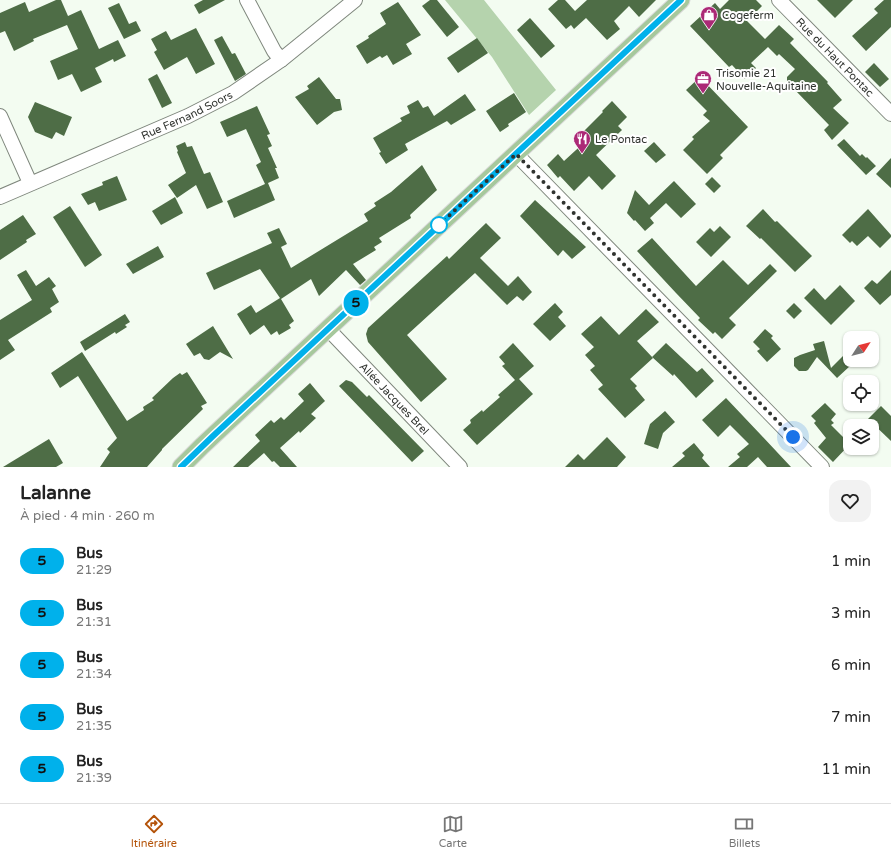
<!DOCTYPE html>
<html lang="fr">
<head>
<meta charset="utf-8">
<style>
  body { margin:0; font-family:"Varela Round",sans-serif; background:#f2f2f2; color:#222; height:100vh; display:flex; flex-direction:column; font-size:15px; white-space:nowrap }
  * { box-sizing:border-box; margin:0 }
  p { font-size:13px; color:#767676 }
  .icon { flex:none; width:22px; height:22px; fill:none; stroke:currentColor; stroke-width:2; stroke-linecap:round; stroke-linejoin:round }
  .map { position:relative; height:467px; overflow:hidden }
  .details { display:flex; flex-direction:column; background:#fff; flex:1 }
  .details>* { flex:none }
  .badge { padding:0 8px; border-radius:13px; font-size:14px; line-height:26px }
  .needle { width:26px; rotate:54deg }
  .controls { position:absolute; left:843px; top:331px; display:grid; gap:8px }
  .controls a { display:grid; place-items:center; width:36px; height:36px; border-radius:8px; background:#fff; box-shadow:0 1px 3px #0004; font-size:20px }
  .you { position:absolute; width:20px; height:20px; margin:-10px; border:3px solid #fff; border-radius:50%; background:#1a73e8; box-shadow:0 0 0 6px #1a73e833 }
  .map>.badge { position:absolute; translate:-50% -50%; box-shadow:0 0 0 2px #fff }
  .round { display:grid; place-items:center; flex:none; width:42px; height:42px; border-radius:12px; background:#f2f2f2 }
  .head { display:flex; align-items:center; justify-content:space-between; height:68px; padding:0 20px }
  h1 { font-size:19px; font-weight:700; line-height:30px }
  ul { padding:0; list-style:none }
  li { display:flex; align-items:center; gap:12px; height:52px; padding:0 20px }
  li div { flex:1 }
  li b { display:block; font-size:15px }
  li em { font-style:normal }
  li .badge { min-width:44px; font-weight:700; text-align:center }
  .tabs { display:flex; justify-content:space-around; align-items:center; height:56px; border-top:1px solid #e0e0e0; background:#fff; font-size:11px; color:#767676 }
  .tabs a { display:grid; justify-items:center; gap:2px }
  .tabs .on { color:#b45309 }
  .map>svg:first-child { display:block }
</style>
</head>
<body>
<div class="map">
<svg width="891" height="467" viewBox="0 0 891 467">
  <rect width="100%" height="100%" fill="#f3fcf1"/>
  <polygon fill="#b5d3ad" points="445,0 484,0 556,90 529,115 492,57"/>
  <g fill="#4e6d46">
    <polygon points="56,0 61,0 68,16 81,10 99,49 118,40 126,56 114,62 113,59 95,68 102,82 81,92 72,74 58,80 50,61 78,49 67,25 33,39 34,41 14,51 5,31 0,33 0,13 25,2 29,12"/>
    <polygon points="203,0 225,0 199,14 194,5"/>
    <polygon points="430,0 437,0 459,27 447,37 422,6"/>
    <polygon points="558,0 565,0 575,11 587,0 656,0 639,17 629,6 614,21 620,29 607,40 586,18 574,29 571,25 566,29 548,9"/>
    <polygon points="729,0 756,0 762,6 747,21 765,39 779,25 794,39 790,43 828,82 827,83 842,100 833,108 849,123 832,140 824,130 829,125 795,90 792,90 787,85 787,77 795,69 779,54 777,56 768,47 751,63 756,68 745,79 732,65 729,67 690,26 715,3 720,9"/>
    <polygon points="817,0 853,0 835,18"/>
    <polygon points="884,0 891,0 891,27 866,51 852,36 878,13 874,9"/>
    <polygon points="398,2 421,35 406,44 412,54 393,65 387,55 382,58 380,56 367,64 356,46 369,38 368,36 386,24 380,13"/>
    <polygon points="119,3 129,24 136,21 141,31 124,39 108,8"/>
    <polygon points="530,18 555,46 541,58 517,30"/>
    <polygon points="196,28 215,64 196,74 187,57 164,70 154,52 157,50 151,39 166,31 171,40"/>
    <polygon points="222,36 232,54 235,53 246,74 235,81 214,40"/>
    <polygon points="477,38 488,53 458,73 447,58"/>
    <polygon points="874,63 889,79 880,87 865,72"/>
    <polygon points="157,74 172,103 162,108 148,79"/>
    <polygon points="319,77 336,99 340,99 342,110 334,112 317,125 295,97 309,89 307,86"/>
    <polygon points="700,77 748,127 720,155 723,158 707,174 683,150 694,139 692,137 710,121 703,115 707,111 686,90"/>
    <polygon points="514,93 526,112 508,124 509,126 500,132 486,111"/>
    <polygon points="465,94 476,110 451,125 447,121 405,144 408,150 386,164 379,153 381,152 373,138 402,121 400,118 410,113 407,106 418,100 423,108 428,106 434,116"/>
    <polygon points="612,101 627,117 618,126 622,130 596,155 616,176 602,190 589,176 574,191 560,176 558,178 547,165 558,154 564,161 588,139 582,133 603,112 602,111"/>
    <polygon points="35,102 72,117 64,136 56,132 52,139 35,132 28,117"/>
    <polygon points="257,106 270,134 267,135 272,146 268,148 277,168 275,168 279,178 268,183 275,200 234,218 227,201 265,184 256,165 261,162 246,129 227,137 220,122"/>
    <polygon points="844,139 860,156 862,154 866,158 867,157 876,166 866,175 837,145"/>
    <polygon points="185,142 187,147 192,146 204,174 210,172 223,202 207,209 196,185 177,198 168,185 186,173 177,152 178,151 176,146"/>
    <polygon points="654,142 666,155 656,163 644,151"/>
    <polygon points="891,158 891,188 876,174"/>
    <polygon points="422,165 437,190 410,215 411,218 379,238 382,242 374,247 376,250 353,264 366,280 360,285 346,270 319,296 311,279 281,299 294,321 289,325 291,328 279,335 277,331 271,335 264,325 250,335 237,314 251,305 256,313 280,298 260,269 214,290 206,273 272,243 267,233 279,228 287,244 281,247 291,268 368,221 364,214 376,206 374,203 391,192"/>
    <polygon points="117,176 127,200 99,211 95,202 88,205 81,194 103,185 102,182"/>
    <polygon points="712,177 721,186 714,193 705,184"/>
    <polygon points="674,181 696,204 681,218 666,203 650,218 654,223 645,231 635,220 634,221 627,213 635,190 649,205"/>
    <polygon points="175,197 183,213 161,225 152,211"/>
    <polygon points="535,200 586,247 572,259 563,250 558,256 520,216"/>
    <polygon points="70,206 102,255 85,267 53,217"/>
    <polygon points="763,209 775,222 777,221 812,256 795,272 761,238 760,239 746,226"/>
    <polygon points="868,209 891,235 891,237 880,248 868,236 857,246 852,241 850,243 842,235"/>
    <polygon points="23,215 36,234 26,240 27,242 0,260 0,230"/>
    <polygon points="486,223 501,238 480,258 508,286 518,276 532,292 523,301 517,296 507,305 475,273 407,335 447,379 421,402 368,342 366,334 368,328 447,256 449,259"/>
    <polygon points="720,226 731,237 711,257 696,242 710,228 714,232"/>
    <polygon points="652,238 696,286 723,260 748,285 770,264 777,271 729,318 736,325 722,339 715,332 713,334 698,320 700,318 676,293 637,251"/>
    <polygon points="158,246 164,257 133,274 126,264"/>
    <polygon points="26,270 36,286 49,277 56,286 52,289 59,302 50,308 52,312 8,340 15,350 0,360 0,320 32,300 17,275"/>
    <polygon points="891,270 891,295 880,305 864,288 872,280 877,284"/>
    <polygon points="840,285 855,301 831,325 804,298 814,288 825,300"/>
    <polygon points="555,303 563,312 558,317 566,326 550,341 533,324"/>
    <polygon points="794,303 802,311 794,319 786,311"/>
    <polygon points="646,309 659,322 637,341 653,358 630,379 637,386 635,388 645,400 625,418 598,389 603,385 590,370 595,366 585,355 594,347 581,334 601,316 619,335"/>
    <polygon points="125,314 130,322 125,325 127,327 116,334 115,332 85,351 80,342"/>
    <polygon points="213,326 233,359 220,352 209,360 204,359 200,353 194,356 186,344"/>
    <polygon points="765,329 773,336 771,338 781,349 767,362 757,351 760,349 753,342"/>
    <polygon points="824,341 831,368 850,349 850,366 837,378 817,357 808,370 806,371 799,371 794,366 794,358 800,355 815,350 813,344"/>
    <polygon points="513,343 534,366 519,379 533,394 477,445 463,430 471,423 470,420 482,410 483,412 500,397 498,395 515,380 502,366 505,364 499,357"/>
    <polygon points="666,343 697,372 702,368 714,381 696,398 674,374 673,376 652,357"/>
    <polygon points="82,352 127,421 144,410 143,407 154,400 152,398 173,378 180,373 182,375 187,372 207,403 201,406 203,409 162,449 162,450 147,467 100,467 110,452 107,449 117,438 78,376 60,388 51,373"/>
    <polygon points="346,380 352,382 367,397 369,395 424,451 412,462 339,386"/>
    <polygon points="310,383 325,401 311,414 316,418 300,433 299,431 280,448 297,467 280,467 274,461 272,462 264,453 248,467 233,467 260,441 255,435 271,420 274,423 281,417 284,420 304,401 298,394"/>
    <polygon points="726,398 761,435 791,467 767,467 758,457 747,467 728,467 740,457 737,454 749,444 730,425 718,437 702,420"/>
    <polygon points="825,403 836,414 831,420 834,423 831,425 850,444 833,462 818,447 826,438 814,423 816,421 811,416"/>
    <polygon points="881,406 891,416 891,441 868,419"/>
    <polygon points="665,411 675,422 663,433 658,449 644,444 650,424"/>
    <polygon points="607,437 626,457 617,467 565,467 578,454 584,460"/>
    <polygon points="49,439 63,463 56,467 3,467"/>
    <polygon points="694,443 704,455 702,458 710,467 672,467 685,456 682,453"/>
  </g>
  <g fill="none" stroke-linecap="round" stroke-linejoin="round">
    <defs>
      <g id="minor">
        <polyline points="247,0 274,51 281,60"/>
        <path id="s1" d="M779,0L891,114"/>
        <polyline points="0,116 30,183"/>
        <polyline points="516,154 822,467"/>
        <path id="s2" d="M0,197L188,116L233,93L281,60L355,0"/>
        <path id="s3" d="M328,329L460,467"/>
      </g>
      <polyline id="major" points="181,467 202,446 681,0"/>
    </defs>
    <use href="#minor" stroke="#7f877d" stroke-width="16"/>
    <use href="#major" stroke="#dadada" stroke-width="19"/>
    <use href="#minor" stroke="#fff" stroke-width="14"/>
    <use href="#major" stroke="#a6c89c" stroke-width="17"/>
  </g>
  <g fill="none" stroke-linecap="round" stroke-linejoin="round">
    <defs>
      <polyline id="line" points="181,467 213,436 681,0"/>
    </defs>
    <use href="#line" stroke="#fff" stroke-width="9"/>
    <use href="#line" stroke="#00b1eb" stroke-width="6"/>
    <polyline stroke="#30332f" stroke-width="4" stroke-dasharray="0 7.2" points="439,225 516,154 793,437"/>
  </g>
  <defs>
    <symbol id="shop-pin" viewBox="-11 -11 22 30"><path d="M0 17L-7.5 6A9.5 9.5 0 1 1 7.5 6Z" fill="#ab2976" stroke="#fff"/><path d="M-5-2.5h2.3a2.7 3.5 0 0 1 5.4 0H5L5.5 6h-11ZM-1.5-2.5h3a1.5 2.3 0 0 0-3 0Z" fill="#fff"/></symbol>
    <symbol id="office-pin" viewBox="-11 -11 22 30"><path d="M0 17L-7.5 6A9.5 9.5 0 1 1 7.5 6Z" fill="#ab2976" stroke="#fff"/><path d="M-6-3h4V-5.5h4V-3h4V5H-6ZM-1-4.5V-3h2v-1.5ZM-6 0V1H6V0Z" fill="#fff"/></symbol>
    <symbol id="restaurant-pin" viewBox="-11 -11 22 30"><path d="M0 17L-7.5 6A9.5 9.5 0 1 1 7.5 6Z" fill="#ab2976" stroke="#fff"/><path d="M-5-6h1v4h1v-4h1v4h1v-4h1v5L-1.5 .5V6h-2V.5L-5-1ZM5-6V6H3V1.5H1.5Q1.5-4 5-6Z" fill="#fff"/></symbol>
  </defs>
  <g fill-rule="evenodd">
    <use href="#shop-pin" x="699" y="5" width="20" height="27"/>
    <use href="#office-pin" x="693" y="69" width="20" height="27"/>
    <use href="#restaurant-pin" x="572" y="129" width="20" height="27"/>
  </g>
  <circle fill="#fff" stroke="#00b1eb" stroke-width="2" cx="439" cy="225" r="8"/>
  <g text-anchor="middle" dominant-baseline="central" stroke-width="4" stroke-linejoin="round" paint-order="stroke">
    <g font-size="11" fill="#30332f" stroke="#fff" text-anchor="start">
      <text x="722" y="15">Cogeferm</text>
      <text x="716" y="73">Trisomie 21<tspan x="716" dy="13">Nouvelle-Aquitaine</tspan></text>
      <text x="595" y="139">Le Pontac</text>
    </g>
    <g font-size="11" fill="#30332f" stroke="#fff">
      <text stroke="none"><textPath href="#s1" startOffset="80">Rue du Haut Pontac</textPath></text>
      <text stroke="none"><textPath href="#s2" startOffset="204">Rue Fernand Soors</textPath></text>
      <text stroke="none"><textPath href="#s3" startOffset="96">Allée Jacques Brel</textPath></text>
    </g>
  </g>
</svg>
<div class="controls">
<a><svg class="needle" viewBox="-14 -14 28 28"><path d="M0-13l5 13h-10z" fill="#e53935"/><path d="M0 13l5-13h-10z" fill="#767676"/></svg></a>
<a><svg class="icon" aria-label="locate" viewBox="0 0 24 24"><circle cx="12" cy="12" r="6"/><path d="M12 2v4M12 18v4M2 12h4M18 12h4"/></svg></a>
<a><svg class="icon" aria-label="layers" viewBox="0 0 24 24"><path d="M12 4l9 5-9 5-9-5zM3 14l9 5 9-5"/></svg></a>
</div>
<div class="you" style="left:793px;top:437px"></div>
<b class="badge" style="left:356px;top:303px;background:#00b1eb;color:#111">5</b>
</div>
<section class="details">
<div class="head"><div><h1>Lalanne</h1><p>À pied · 4 min · 260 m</p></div><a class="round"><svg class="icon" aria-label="heart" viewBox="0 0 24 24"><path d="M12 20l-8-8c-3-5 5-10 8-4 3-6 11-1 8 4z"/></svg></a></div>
<ul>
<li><span class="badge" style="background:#00b1eb;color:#111">5</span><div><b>Bus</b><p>21:29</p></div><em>1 min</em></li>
<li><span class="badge" style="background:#00b1eb;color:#111">5</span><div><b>Bus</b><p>21:31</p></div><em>3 min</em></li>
<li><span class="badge" style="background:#00b1eb;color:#111">5</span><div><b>Bus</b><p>21:34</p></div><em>6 min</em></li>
<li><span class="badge" style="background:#00b1eb;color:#111">5</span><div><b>Bus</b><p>21:35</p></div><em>7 min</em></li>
<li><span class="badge" style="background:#00b1eb;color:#111">5</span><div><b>Bus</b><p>21:39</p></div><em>11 min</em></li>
</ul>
</section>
<nav class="tabs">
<a class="on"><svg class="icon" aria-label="directions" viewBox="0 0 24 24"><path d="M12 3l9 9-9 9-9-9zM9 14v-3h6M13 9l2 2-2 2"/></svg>Itinéraire</a>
<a><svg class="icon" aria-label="map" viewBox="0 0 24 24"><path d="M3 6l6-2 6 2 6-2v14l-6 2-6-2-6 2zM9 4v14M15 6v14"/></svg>Carte</a>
<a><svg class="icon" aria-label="tickets" viewBox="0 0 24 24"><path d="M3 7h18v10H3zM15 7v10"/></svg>Billets</a>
</nav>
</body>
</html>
